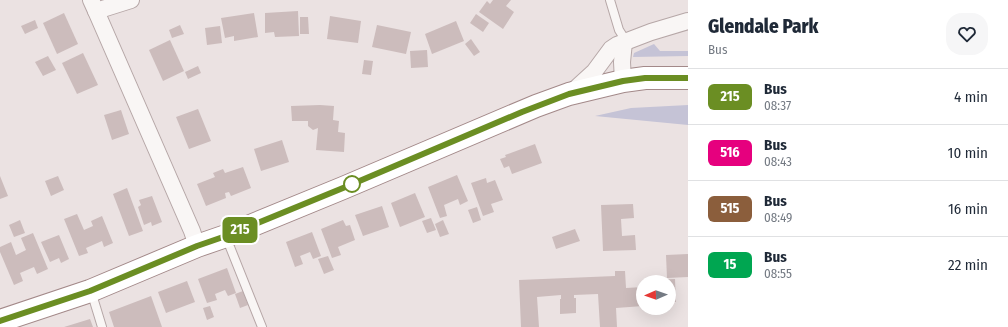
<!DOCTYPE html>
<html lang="en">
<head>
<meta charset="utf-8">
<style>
  body { margin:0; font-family:"Fira Sans Condensed",sans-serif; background:#f6f6f7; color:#1f2937; height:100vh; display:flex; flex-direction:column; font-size:15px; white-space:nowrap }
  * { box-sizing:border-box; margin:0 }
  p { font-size:13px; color:#747a83 }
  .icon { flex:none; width:22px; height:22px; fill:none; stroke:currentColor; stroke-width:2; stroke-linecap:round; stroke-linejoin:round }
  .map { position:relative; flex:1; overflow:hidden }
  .side { display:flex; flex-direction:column; background:#fff; width:320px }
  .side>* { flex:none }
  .badge { padding:0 8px; border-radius:6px; font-size:14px; line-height:26px }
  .needle { width:26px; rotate:268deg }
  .buttons { position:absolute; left:636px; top:275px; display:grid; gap:8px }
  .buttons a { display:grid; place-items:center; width:40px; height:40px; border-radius:50%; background:#fff; box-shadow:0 4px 16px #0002; font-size:20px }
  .map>.badge { position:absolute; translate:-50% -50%; box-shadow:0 0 0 2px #fff }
  .round { display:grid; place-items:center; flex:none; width:42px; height:42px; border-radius:16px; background:#f6f6f7 }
  .headline { display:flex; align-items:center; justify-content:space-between; height:68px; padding:0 20px }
  h1 { font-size:19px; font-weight:800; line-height:30px }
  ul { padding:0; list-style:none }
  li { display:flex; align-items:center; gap:12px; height:56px; padding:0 20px; border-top:1px solid #e0e1e3 }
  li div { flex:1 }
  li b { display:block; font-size:15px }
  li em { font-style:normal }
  li .badge { min-width:44px; font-weight:700; text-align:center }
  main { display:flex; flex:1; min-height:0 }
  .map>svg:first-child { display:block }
</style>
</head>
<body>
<main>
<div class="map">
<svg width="688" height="327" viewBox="0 0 688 327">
  <rect width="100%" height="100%" fill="#ebe2e2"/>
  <g fill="#c5c3d6">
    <polygon points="654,44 660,51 688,51 688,56 633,57 634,53"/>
    <polygon points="688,105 688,125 595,116 631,108"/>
  </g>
  <g fill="#ccbcbc">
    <polygon points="493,0 511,0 506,6 514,12 503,29 479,12 487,1 490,4"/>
    <polygon points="298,11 299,36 275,37 274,32 265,33 265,13"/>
    <polygon points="64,13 78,44 57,54 43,23"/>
    <polygon points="254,13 258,37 234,41 234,36 225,38 221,18"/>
    <polygon points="476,14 489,23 483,32 470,23"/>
    <polygon points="330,16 361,21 358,43 327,39"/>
    <polygon points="300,17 308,17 309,34 300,34"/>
    <polygon points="35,20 38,28 25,34 21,26"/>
    <polygon points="456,21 464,41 432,54 425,34"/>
    <polygon points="180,25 184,34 172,38 169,30"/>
    <polygon points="377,25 411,32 406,54 372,47"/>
    <polygon points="220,26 222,43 207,45 205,28"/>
    <polygon points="471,39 480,52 474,56 465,44"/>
    <polygon points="170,40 184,71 163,81 149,50"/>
    <polygon points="427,50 428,67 411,68 410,51"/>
    <polygon points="83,53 98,85 77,94 62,63"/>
    <polygon points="48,56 56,70 43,76 35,62"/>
    <polygon points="364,60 373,61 371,75 362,74"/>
    <polygon points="198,66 201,73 188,79 185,72"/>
    <polygon points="320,105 334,106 333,120 339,121 338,132 345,133 344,152 316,150 318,128 313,130 308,126 308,121 292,121 291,106"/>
    <polygon points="198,109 211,141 189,149 176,117"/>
    <polygon points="121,110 129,134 112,140 104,115"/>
    <polygon points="282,140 289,162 261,171 254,149"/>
    <polygon points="535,144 542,163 512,174 509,166 504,168 500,159 506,157 505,155"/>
    <polygon points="243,167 251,188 231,196 229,192 225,193 226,198 206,206 197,184 215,177 213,173 223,169 225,173"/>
    <polygon points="457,175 468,201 460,205 458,199 444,205 447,216 440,218 428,187"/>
    <polygon points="0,176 8,196 0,199"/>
    <polygon points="58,176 64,190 51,196 45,181"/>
    <polygon points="486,178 487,183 495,180 503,200 491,204 494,212 483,216 471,183"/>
    <polygon points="127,188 143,231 129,236 113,194"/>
    <polygon points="415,193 425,217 400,227 391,203"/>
    <polygon points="152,196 162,222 152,226 151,222 144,225 138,207 141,205 139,200"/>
    <polygon points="633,204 634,218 621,219 622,236 635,235 636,250 603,251 601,205"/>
    <polygon points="382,206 389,227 363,236 355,215"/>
    <polygon points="477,207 481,220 473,223 468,210"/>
    <polygon points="77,214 84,230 93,226 91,221 102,216 113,243 104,247 102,241 86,248 88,253 79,256 64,219"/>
    <polygon points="431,218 436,230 427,233 422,221"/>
    <polygon points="20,220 25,233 14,237 9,225"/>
    <polygon points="343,220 346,226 350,225 355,240 338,247 341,255 332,258 321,229"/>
    <polygon points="443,220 449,234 440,237 435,224"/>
    <polygon points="575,229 580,241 556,249 552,237"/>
    <polygon points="312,232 321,256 313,259 310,252 300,256 303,264 295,267 286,242"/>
    <polygon points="33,233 48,269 37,274 34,267 20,273 23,281 14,285 0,252 0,247 11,242 16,255 26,250 21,238"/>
    <polygon points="59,235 69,259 61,263 59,258 50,262 41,242"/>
    <polygon points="688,254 688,277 667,278 666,255"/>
    <polygon points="328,256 334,270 324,274 318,259"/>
    <polygon points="227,268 236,293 228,296 225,290 215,294 217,300 207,303 198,279"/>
    <polygon points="615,271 625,271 626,288 643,287 643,306 616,308 617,327 600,327 598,294 574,295 574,298 576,298 576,313 560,314 560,299 561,299 561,295 537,297 539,327 521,327 519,280 615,276"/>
    <polygon points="675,279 676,302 669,302 669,282 653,282 653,280"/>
    <polygon points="187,281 195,302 166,313 158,292"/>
    <polygon points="243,291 248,305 240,308 235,294"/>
    <polygon points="151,296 162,327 114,327 109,312"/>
    <polygon points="210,306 214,317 207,320 203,308"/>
    <polygon points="90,319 93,327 64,327"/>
  </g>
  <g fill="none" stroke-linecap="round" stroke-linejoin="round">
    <defs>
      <g id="lane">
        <polyline points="610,0 619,30 626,41"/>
        <polyline points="226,237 262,327"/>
        <polyline points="91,291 102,327"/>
      </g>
      <g id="street">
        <polyline points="91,0 96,11 131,0"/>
        <polyline points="96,11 192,231 197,246"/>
        <polyline points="623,81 622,62 624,42"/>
        <polyline points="571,93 594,72 611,49 617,45 651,32 688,21"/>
      </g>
      <polyline id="highway" points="0,321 90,291 197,246 226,236 343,188 536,106 569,94 623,81 645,78 688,78"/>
    </defs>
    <use href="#lane" stroke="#b6a7a7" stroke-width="10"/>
    <use href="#street" stroke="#b6a7a7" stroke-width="18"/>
    <use href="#highway" stroke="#a38989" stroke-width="24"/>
    <use href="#lane" stroke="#f9f6f5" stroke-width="8"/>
    <use href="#street" stroke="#f9f6f5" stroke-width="16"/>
    <use href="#highway" stroke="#fff" stroke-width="22"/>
  </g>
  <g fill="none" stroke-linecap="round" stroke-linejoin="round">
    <defs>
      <polyline id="line" points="0,321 90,291 197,246 226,236 343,188 522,112 569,94 623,81 645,78 688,78"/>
    </defs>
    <use href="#line" stroke="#fff" stroke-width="9"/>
    <use href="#line" stroke="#6b8e23" stroke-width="6"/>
  </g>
  <circle fill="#fff" stroke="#6b8e23" stroke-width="2" cx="352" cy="184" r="8"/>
</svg>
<div class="buttons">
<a><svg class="needle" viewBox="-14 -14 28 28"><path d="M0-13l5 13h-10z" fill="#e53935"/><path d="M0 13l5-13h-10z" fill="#747a83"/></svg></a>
</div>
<b class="badge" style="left:240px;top:230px;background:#6b8e23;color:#fff">215</b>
</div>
<section class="side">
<div class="headline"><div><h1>Glendale Park</h1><p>Bus</p></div><a class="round"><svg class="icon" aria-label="heart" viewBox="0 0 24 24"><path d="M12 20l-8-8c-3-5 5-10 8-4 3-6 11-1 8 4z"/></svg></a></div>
<ul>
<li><span class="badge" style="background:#6b8e23;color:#fff">215</span><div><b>Bus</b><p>08:37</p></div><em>4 min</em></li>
<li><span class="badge" style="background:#e6007e;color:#fff">516</span><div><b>Bus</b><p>08:43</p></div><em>10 min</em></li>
<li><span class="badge" style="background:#8b5e3c;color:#fff">515</span><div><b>Bus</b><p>08:49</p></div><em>16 min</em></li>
<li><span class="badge" style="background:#00a651;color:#fff">15</span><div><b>Bus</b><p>08:55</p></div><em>22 min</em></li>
</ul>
</section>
</main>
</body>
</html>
